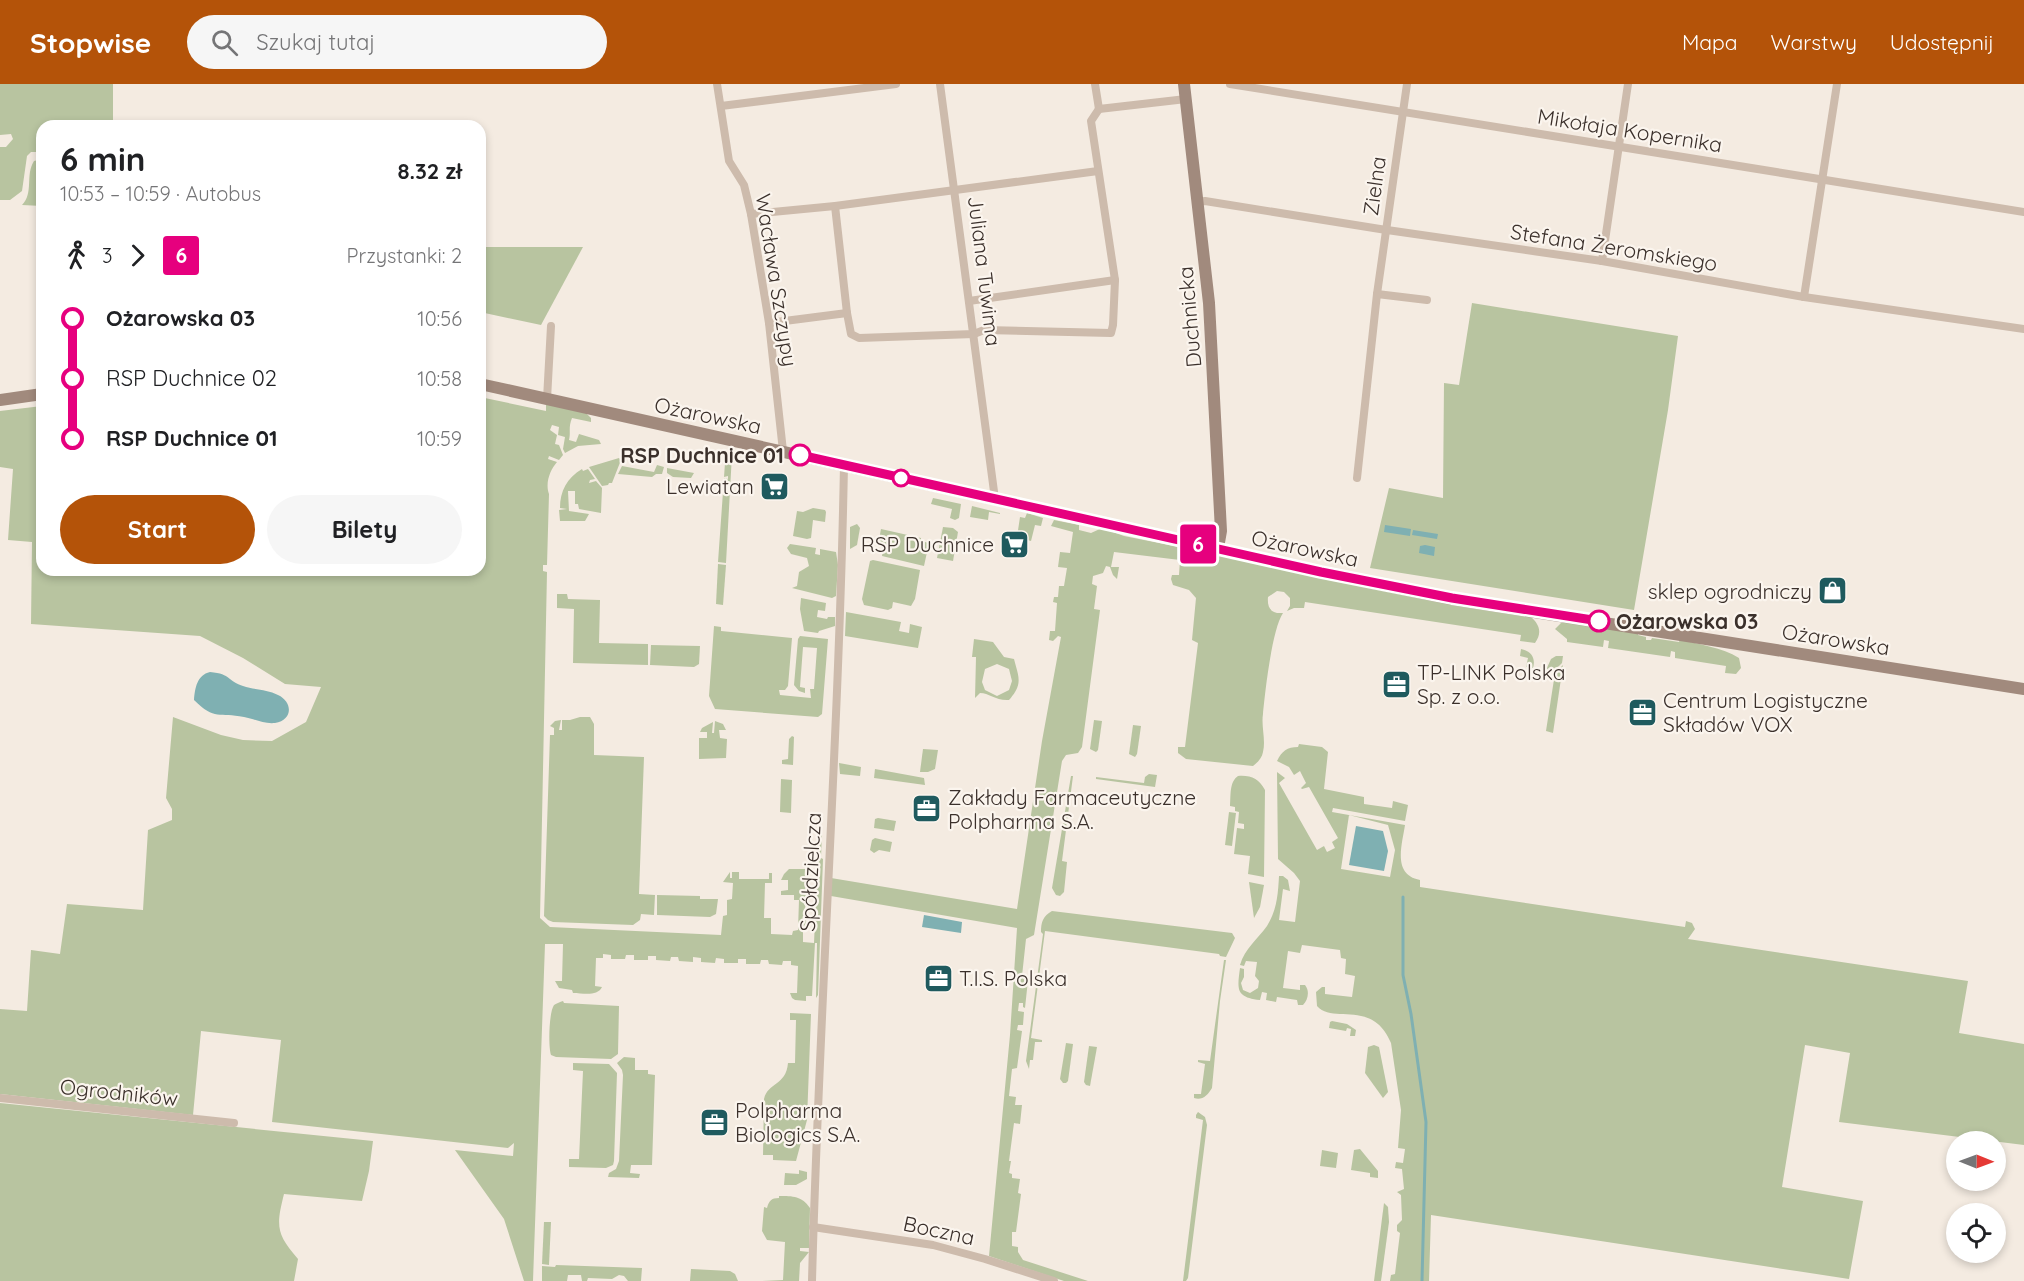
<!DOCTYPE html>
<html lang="pl">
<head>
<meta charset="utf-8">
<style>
  body { margin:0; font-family:Quicksand,sans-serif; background:#f6f6f6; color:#202124; height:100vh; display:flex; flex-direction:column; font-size:22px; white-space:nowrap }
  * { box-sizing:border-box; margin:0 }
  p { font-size:20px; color:#757577 }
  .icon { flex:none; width:33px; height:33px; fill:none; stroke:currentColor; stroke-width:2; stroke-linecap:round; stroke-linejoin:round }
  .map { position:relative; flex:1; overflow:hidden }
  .drawer { position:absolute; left:36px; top:36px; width:450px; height:456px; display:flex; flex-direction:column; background:#fff; border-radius:18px; box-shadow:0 3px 9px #0003 }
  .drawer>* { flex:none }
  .badge { padding:0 12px; border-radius:4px; font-size:21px; line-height:39px }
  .needle { width:39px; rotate:91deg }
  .fabs { position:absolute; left:1946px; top:1047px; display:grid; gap:12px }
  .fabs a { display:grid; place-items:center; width:60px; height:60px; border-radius:50%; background:#fff; box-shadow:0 3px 9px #0003; font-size:30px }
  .map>.badge { position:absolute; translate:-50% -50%; box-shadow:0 0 0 3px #fff }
  .legs { display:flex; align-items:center; gap:9px; height:66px; padding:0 24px; font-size:20px }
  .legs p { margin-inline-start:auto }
  .head { display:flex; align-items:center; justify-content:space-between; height:102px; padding:0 24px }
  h1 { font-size:33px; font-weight:700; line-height:45px }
  .action { display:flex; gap:12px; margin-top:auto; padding:12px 24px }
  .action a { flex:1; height:69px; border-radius:36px; background:#b45309; color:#fff; font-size:24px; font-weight:700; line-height:69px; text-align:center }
  .action a+a { background:#f6f6f6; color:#202124 }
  ul { padding:0 24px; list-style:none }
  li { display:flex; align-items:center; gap:21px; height:60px; font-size:22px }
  li i { display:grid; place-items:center; width:9px; height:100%; margin:0 8px; background:currentColor }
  li i::after { content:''; width:15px; height:15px; margin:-8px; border:4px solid; border-radius:50%; background:#fff }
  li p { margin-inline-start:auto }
  li:first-child i { background:linear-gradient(#0000 50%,currentColor 0) }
  li:last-child i { background:linear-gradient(currentColor 50%,#0000 0) }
  header { display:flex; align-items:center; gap:36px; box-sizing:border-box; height:84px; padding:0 30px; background:#b45309; color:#fff }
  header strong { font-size:28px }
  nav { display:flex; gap:33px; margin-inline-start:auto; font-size:21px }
  .search { width:420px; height:54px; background:#f6f6f6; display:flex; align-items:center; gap:15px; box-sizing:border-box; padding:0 21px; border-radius:33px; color:#757577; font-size:22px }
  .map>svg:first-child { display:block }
</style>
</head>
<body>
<header>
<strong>Stopwise</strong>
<div class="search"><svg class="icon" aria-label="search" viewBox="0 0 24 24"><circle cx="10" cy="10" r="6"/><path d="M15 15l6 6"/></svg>Szukaj tutaj</div>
<nav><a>Mapa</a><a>Warstwy</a><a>Udostępnij</a></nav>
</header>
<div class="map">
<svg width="2024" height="1197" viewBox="0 0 2024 1197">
  <rect width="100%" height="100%" fill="#f4ebe1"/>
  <g fill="#b8c4a0" fill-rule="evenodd">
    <polygon points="0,0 113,0 113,42 42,42 42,68 31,68 27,72 22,107 10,116 0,116 0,63 6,63 13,55 11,50 0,51"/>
    <path d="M42,75V122L22,121C34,109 25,91 34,77Z"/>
    <polygon points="480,163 583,163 541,241 480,228"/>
    <polygon points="1472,219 1678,252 1668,326 1634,526 1370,484 1389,404 1443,414 1444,299 1459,301"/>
    <path d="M480,313L546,327V320L586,329L591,334V338L572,334C568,344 571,348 569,356L576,358L579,350L599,356L601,360L578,362L565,369L563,365L565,353L558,351L559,343L552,341L550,346L557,351L555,360L559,361L563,371L559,376L549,372L548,375L557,378C550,386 545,399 549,410L547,481H543V487L547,488L540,834L550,843L721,851L723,832L727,831V816L732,815L733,799L723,798L730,788V794H732V788H739V795H769V789H772V799H765L764,834H771V850L792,851L793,847L798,846L799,816H794V811H781V807L788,806V796H781L784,790L789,785H808L805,827L807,845L803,847V858L814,859L819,747H822L821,774L823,775L818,911L816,914L817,859H815L812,912H806V917L795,916L792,914L790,909H797L798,882L791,881V877H783L782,881L769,880L768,876H761L760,880H746V875H738V879H724V875L716,874L715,879L701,878V874L693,873V878L679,877L678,873H671L670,877L656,876V872H648V876H634V871H626L625,875H611V871L603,870V874H596L595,902L602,903C597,913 583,909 573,909L572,906L559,904L555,897H562L563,860H545L533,1197H524L504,1135L455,1066L513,1072L514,1059L508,1064L272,1038L281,956L201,947L193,1031L0,1010V925L27,927L31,866L60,870L67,820L143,826L148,746L172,736V725L166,714L173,633L221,651L243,656L272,657L306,638L321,603L285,600L243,574L200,552L31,540L32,458L8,456L13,385L0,383V327L42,322V486H480Z"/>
    <polygon points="725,368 732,370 726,479 718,478 724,394 728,395 728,392 724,393 725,379 728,380 728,378 725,377"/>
    <polygon points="619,374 621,376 612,399 609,399 608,401 602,402 589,383"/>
    <polygon points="657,381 664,383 662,390 656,390 652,393 618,390 622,382 654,388"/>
    <polygon points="667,384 694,389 691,394 673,393 667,389"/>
    <path d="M582,385L583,387L588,385L595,395L590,396L589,399L596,397L602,404L601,429L579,425L578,420H575V407H568L569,427L589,430L585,437H560L559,426L567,425L560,424C560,407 567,394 582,385Z"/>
    <polygon points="933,414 961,420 959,434 955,436 950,434 952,425 931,420"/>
    <polygon points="972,422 1000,429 1000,430 989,428 988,436 970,433"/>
    <polygon points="813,424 825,426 826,428 825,438 813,436 811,454 807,455 793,452 797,427 803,428"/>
    <polygon points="1027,429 1043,434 1041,442 1035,441 1031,457 1017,453 1020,433 1025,434"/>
    <path d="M1054,436L1079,441V446L1091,449L1102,444L1124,452L1531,533C1540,541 1542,549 1535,559L1520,557L1521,551L1305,518L1304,524H1294L1287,527L1290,522V514L1284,508L1277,507L1268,513C1267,524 1271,530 1283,529C1272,545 1265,609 1263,630C1261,642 1266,656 1263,668C1262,674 1258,678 1253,682L1186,675L1178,669V663H1185L1198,559L1192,556L1196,514L1189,506L1173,501L1171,495L1172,491H1179L1180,476L1114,468L1111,483H1119L1117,495L1113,491L1110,483L1106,482L1103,489L1093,492L1092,500L1097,502L1094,525L1100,526L1082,663L1078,669L1066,671L1062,677L1034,851L1026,855L1022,892L1028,896L1025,924L1023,923V919H1019L1018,927L1024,928L1023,941H1018L1017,946L1022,947L1017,984L1012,985L1009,1012L1016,1013L1015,1021H1022L1020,1040L1014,1039L1009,1077H1011L1009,1089L1012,1090V1094L1020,1095L1018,1109L1021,1110L1016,1148H1012V1162L1018,1163V1168L1023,1176L1088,1197H1064L989,1172L1010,951L1017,844L831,812V794L1017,825L1042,657L1061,553L1058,552L1053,557L1049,556L1050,547H1055L1057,519L1053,518L1054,513H1058L1059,502H1064L1067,484L1058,483L1060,468L1070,469L1073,448L1051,442Z"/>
    <polygon points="857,440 860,444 857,461 850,465 850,443"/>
    <polygon points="943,443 953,444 958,448 953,477 937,474"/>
    <polygon points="881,445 921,454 921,457 929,459 924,482 882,472 883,466 888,463 878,461"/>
    <polygon points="790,460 816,464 815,470 820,471 820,465 836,468 838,481 836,512 832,514 792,504 797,502 799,488 809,482 807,474 791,470 787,464"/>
    <polygon points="873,476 920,486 915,515 911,522 893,518 892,524 888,526 864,521 862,515 870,477"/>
    <polygon points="718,480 726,481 723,521 716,520"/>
    <polygon points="557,510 567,510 568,515 600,516 599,559 648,560 648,581 573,579 574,525 557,524"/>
    <polygon points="801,514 826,519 825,527 818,526 817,533 827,535 828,533 835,533 835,542 819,547 818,549 804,547 800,525"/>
    <polygon points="846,528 901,538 899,547 909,549 910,540 922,543 918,564 845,552"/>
    <path d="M1568,537L1638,548V551L1646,553V556H1651L1652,554L1679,558L1680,555C1699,561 1722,563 1739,574L1741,584L1736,590L1725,589L1726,582L1675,574V568L1671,567L1670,573L1608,564L1609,557L1604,556L1603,563L1567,558V555L1555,545L1561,539Z"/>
    <polygon points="714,542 721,543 721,547 792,554 788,602 785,606 779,606 780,611 811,614 810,605 814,605 817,564 803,563 800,603 805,604 805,609 799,607 794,601 798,555 800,552 828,555 822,630 818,633 715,625 709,612"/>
    <path d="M974,555L993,558L1004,573L1014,575C1019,594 1023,600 1009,616C996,617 989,609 980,609L975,614L976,573H972ZM997,580L1009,585L1012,597L1009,606L997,612L985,606L982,598L985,585Z"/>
    <polygon points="651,561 700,562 699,580 694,583 650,581"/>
    <path d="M1521,565C1531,567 1536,574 1533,584L1526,583L1528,574L1520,572Z"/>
    <polygon points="1556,572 1563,572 1562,579 1554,587 1546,586 1551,575"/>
    <polygon points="1563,581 1553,649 1546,647 1555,589"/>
    <polygon points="580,633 590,633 594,640 594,671 644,673 639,810 655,811 654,831 641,830 640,836 633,841 553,838 548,836 544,832 550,651 554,651 554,644 550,642 555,637 561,636 559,646 562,646 562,636 570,636"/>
    <polygon points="1094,636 1102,637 1098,666 1096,668 1090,665"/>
    <polygon points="715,637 723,640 726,646 719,646 720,654 727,655 726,674 699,675 699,654 707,654 707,648 700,648 702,644 713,638 712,649 714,649"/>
    <polygon points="1133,641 1141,642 1137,670 1135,673 1129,670"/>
    <polygon points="792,652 794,653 793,681 782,680 782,676 788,675 789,655"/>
    <path d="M1299,660L1322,663L1328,668L1324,705L1364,713V720L1392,724L1393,717L1408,721L1405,737L1333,724L1332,728L1405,741C1402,761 1392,791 1420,796V803L1685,843L1686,837L1692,839L1695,845L1688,855L1968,897L1959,949L2024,960V1061L1839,1038L1850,969L1805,961L1782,1103L1863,1117L1849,1195L1431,1131L1429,1197H1390L1391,1191L1395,1190L1400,1149L1397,1147V1141L1402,1136L1401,1111L1397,1108L1404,1105L1402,1085L1395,1084L1396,1078L1403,1079L1405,1065L1398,1064L1401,1026L1391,959C1372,914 1334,941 1317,922L1316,908L1322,903H1325V910L1352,913L1355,892L1345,890L1346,875L1341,874L1340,866L1302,861L1300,869L1288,867L1283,904L1300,906V901H1305C1310,907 1308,916 1303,921H1298L1297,916L1277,913L1276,918L1266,916L1267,909L1262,908L1260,916C1236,913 1237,906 1240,884L1244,885V893L1241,899L1243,906L1250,909L1258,904L1259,897L1255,892L1257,878L1246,877L1244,882L1240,881C1245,864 1257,856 1267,842C1277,826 1278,810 1279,792H1283L1288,796L1290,807L1283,805L1279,836L1295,838L1300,797L1294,789L1278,775L1277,688L1285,694L1279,699L1317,766L1324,762L1327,768L1335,764L1332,758L1338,754L1309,703L1302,705L1301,704L1306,699L1300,687L1294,691L1289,683L1277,677C1282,667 1287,663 1298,663ZM1349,731L1388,741L1395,766L1390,793L1341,785Z"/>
    <polygon points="923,665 938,666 935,685 928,688 920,688"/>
    <polygon points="839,679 861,683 860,692 840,690"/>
    <polygon points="875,685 924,694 925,701 874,694"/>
    <polygon points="1149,690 1157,691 1155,703 1096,695 1096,693 1144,699 1145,693"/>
    <polygon points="1071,692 1073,692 1062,777 1067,778 1064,808 1060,812 1056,811 1052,804"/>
    <path d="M1238,692C1251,691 1259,695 1265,706L1264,793L1248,790L1250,772L1234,770L1237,744L1244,745V740L1238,739L1239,728L1235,727V723L1230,722C1231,712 1229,698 1238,692Z"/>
    <polygon points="781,695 792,696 791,729 780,728"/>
    <polygon points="1229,728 1236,729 1232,762 1225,761"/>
    <polygon points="878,734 896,737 894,747 874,744 875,735"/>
    <polygon points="875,754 892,758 890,768 879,766 874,769 870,766 872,756"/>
    <polygon points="1249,798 1264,801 1260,823 1254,834"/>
    <polygon points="657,811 700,812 700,815 718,815 716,830 710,833 657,831"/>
    <path d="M1052,827L1232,849L1235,854L1226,873L1220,872L1219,870L1045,847L1031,954L1042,956V958H1035L1033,976H1030L1029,985L1026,977L1043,850L1041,848C1041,838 1043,832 1052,827Z"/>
    <path d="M1224,876H1226L1220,917L1212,1004C1208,1011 1202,1017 1194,1014V1010H1201L1205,980L1198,978V976L1210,977Z"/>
    <path d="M563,917L564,919L619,922L618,970L611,975L556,973L551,971C548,962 549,928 554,921C557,919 560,918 563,917Z"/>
    <path d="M790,929L811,930L807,1036L796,1077L773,1076V1071H763L764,1015C768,998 786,1002 788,979H795L796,936H790Z"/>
    <polygon points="1332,937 1347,940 1356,946 1355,952 1350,952 1351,945 1347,944 1346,947 1329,944 1330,938"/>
    <polygon points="1066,959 1073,960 1068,997 1066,999 1063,999 1060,995"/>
    <polygon points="1374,961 1379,963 1388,1008 1383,1014 1365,989 1368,963"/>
    <polygon points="1089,962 1097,963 1090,1002 1086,1001 1084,998"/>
    <polygon points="624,973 635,974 635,986 648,986 648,990 655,991 652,1081 631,1081 630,1089 640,1090 639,1094 608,1093 609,1089 616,1085 619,1077 623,991 622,986 617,979"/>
    <polygon points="573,979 609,980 617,989 614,1077 613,1081 606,1084 569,1083 569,1075 579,1075 583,987 573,986"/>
    <path d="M0,1019L373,1057L369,1087L362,1117L284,1110C276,1142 276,1150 298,1175L294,1197H0Z"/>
    <polygon points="1198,1028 1205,1033 1207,1041 1188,1194 1186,1197 1183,1197 1203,1036 1196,1034 1196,1031"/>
    <polygon points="1360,1065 1378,1087 1378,1094 1370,1093 1370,1089 1351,1086 1354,1066"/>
    <polygon points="1322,1066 1338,1069 1336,1084 1320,1082"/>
    <polygon points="799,1086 807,1088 807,1095 796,1101 784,1101 785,1089 799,1090"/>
    <path d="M779,1112C793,1112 802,1112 810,1124L809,1164H800V1167L809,1168L800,1179L799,1197H762L783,1196L785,1158L767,1156L762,1147L764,1123L767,1124C769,1117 771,1114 779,1114Z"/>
    <polygon points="1384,1119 1388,1123 1389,1138 1381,1197 1374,1197"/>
    <polygon points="544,1138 551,1138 549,1181 542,1180"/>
    <polygon points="556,1181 642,1184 641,1197 628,1197 624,1192 619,1191 612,1195 588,1194 587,1197 582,1197 581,1191 568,1191 567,1197 542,1197 542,1182 555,1183"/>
    <polygon points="691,1185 730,1187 735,1190 738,1197 690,1197"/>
  </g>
  <g fill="#7fb0b2">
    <polygon points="1385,441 1411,445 1410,452 1384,448"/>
    <polygon points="1413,446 1438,450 1437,455 1412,451"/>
    <polygon points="1425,461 1435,463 1434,472 1419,469 1420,462"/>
    <path d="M210,588C232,590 227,597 243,602C254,606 267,605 278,611C293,618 293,636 275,639C263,640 255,635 244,633C219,628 215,637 194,616C195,604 197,591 210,588Z"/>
    <polygon points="1356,742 1383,747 1388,767 1384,787 1349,781"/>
    <polygon points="924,831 962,838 961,849 922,843"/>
  </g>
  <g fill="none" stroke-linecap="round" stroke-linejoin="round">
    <polyline stroke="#7fb0b2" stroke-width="3" points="1403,813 1403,891 1411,930 1426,1038 1422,1197"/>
    <g stroke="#cdbbac" stroke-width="8">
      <polyline points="717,0 729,77 744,101 751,130 769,239 783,367"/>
      <polyline points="940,0 995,415"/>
      <polyline points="1095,0 1099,25"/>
      <polyline points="1230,0 2024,128"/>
      <polyline points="721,22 896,0"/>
      <polyline points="1198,118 1205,117 1380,145 1602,177 1804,213 2024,245"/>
      <polyline points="835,122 847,229"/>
      <polyline points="751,130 835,122 1098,87"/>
      <polyline points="1602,177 1628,0"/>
      <polyline points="1377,210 1427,216"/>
      <polyline points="1804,213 1837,0"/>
      <polyline points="969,217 1115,196"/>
      <polyline points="769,239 847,229 851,250 859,254 974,250 984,246 1111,249 1113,241 1115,196 1091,37 1099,25 1186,15"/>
      <polyline points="547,315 551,242"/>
      <polyline points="1357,394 1377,210 1407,0"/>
      <polyline points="0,1014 234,1039"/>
      <polyline points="813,1143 933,1161 985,1175 1054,1197"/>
      <path d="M812,1197C819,925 839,653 844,381"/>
    </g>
    <g stroke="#a18a7d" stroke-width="12">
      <polyline points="1184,0 1209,219 1221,447 1218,464"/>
      <polyline points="480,300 1321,488 1452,515 2024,605"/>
      <polyline points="0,316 42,310"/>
    </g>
  </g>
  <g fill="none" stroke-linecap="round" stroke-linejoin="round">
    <defs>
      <polyline id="line-1" points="800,371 1321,488 1452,514 1599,537"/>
    </defs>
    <use href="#line-1" stroke="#fff" stroke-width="14"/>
    <use href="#line-1" stroke="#e6007e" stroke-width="9"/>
  </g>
  <defs>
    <symbol id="supermarket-square" viewBox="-11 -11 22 22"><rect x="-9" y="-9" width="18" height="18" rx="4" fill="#1f5a5e" stroke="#fbf5ee"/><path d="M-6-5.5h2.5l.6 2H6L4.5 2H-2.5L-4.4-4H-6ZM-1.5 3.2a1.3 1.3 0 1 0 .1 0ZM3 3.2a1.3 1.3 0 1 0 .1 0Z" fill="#fff"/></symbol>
    <symbol id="shop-square" viewBox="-11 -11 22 22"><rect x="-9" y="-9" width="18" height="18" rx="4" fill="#1f5a5e" stroke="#fbf5ee"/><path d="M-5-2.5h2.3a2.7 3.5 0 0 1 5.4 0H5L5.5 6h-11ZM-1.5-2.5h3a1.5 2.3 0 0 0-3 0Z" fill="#fff"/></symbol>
    <symbol id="office-square" viewBox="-11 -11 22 22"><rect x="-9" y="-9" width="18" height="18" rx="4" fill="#1f5a5e" stroke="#fbf5ee"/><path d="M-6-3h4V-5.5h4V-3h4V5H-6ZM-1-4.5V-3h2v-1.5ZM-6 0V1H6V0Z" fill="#fff"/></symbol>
  </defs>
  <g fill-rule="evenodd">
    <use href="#supermarket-square" x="758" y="386" width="33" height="33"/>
    <use href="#supermarket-square" x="998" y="444" width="33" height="33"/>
    <use href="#shop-square" x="1816" y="490" width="33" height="33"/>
    <use href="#office-square" x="1380" y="584" width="33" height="33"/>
    <use href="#office-square" x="1626" y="612" width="33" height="33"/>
    <use href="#office-square" x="910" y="708" width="33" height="33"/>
    <use href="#office-square" x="922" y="878" width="33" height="33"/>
    <use href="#office-square" x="698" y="1022" width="33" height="33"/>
  </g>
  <g fill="#fff" stroke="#e6007e" stroke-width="3">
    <circle cx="800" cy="371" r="10"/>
    <circle cx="901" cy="394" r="8"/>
    <circle cx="1599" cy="537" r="10"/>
  </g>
  <g text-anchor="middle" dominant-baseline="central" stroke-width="4.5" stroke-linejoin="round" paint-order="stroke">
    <g font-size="21" fill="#3b302b" stroke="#fbf5ee">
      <text transform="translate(1630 46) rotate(9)">Mikołaja Kopernika</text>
      <text transform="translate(1374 102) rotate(-82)">Zielna</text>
      <text transform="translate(1614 163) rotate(9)">Stefana Żeromskiego</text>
      <text transform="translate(985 187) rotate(83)">Juliana Tuwima</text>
      <text transform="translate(777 196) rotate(81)">Wacława Szczypy</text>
      <text transform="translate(1189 233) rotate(-95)">Duchnicka</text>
      <text transform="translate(708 331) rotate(12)">Ożarowska</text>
      <text transform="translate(1305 464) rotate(12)">Ożarowska</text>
      <text transform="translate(1836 555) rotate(9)">Ożarowska</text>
      <text transform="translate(810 788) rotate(-87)">Spółdzielcza</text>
      <text transform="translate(119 1008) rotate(6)">Ogrodników</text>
      <text transform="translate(939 1146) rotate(12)">Boczna</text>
    </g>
    <g font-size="21" font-weight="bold" fill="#3b302b" stroke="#fbf5ee" text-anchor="end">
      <text x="784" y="371">RSP Duchnice 01</text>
      <text x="1616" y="537" text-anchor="start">Ożarowska 03</text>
    </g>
    <g font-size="21" fill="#3b302b" stroke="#fbf5ee" text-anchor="start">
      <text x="754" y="402" text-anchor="end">Lewiatan</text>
      <text x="994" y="460" text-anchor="end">RSP Duchnice</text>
      <text x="1812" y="507" text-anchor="end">sklep ogrodniczy</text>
      <text x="1417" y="588">TP-LINK Polska<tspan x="1417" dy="24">Sp. z o.o.</tspan></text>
      <text x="1663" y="616">Centrum Logistyczne<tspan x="1663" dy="24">Składów VOX</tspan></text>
      <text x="948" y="713">Zakłady Farmaceutyczne<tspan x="948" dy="24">Polpharma S.A.</tspan></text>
      <text x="959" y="894">T.I.S. Polska</text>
      <text x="735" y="1026">Polpharma<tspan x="735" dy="24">Biologics S.A.</tspan></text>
    </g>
  </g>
</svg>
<div class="fabs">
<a><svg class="needle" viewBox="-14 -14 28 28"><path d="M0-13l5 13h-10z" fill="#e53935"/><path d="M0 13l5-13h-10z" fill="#757577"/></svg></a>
<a><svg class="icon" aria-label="locate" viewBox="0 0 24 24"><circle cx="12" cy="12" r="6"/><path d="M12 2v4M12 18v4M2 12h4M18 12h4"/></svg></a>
</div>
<b class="badge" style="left:1198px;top:460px;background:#e6007e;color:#fff">6</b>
<section class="drawer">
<div class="head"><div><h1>6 min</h1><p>10:53 – 10:59 · Autobus</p></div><b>8.32 zł</b></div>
<div class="legs"><svg class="icon" aria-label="walk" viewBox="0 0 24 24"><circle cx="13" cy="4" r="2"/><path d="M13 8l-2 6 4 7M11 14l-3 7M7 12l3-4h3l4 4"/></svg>3<svg class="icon" aria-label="forward" viewBox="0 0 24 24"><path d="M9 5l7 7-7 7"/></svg><b class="badge" style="background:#e6007e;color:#fff">6</b><p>Przystanki: 2</p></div>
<ul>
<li><i style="color:#e6007e"></i><b>Ożarowska 03</b><p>10:56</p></li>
<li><i style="color:#e6007e"></i><span>RSP Duchnice 02</span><p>10:58</p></li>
<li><i style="color:#e6007e"></i><b>RSP Duchnice 01</b><p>10:59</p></li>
</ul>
<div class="action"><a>Start</a><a>Bilety</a></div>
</section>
</div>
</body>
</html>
